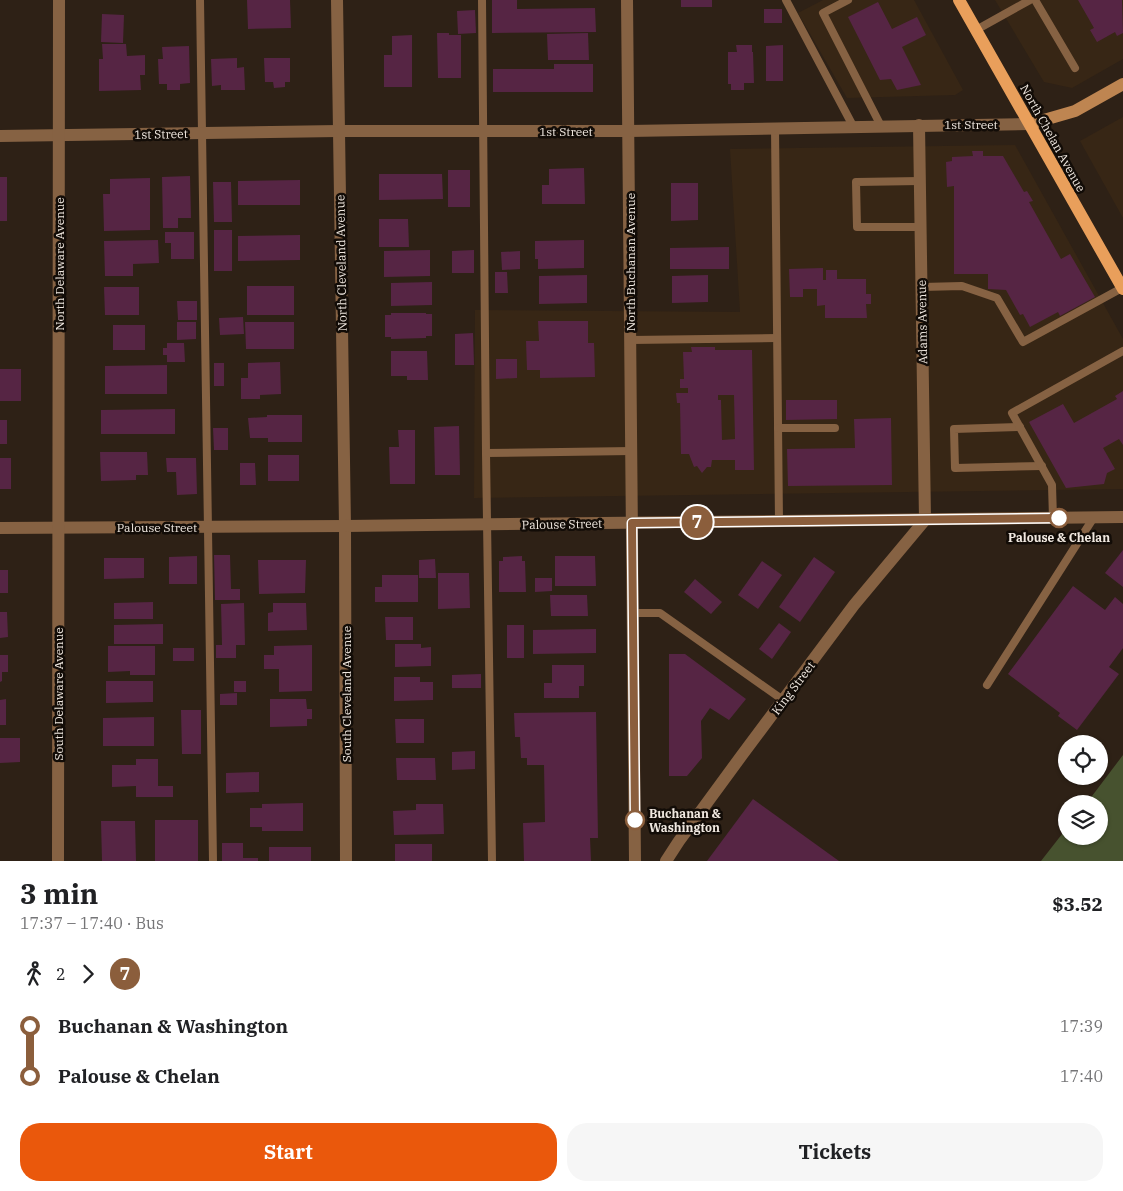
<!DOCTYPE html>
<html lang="en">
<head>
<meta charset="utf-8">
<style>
  body { margin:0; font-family:"IBM Plex Serif",serif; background:#f6f6f6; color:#202124; height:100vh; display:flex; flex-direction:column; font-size:19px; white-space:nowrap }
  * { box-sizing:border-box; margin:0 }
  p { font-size:16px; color:#757577 }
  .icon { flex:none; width:28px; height:28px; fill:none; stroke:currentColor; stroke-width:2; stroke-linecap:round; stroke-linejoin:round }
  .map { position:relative; height:861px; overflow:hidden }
  .sheet { display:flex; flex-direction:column; background:#fff; flex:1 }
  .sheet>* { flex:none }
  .badge { padding:0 10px; border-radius:16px; font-size:18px; line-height:32px }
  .tools { position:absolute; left:1058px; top:735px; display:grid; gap:10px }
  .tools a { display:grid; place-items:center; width:50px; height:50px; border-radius:50%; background:#fff; box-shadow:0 1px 4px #0004; font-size:25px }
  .map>.badge { position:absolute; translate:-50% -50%; box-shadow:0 0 0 2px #fff }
  .legs { display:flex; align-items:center; gap:8px; height:55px; padding:0 20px; font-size:16px }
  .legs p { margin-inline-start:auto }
  .head { display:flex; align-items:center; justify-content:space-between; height:85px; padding:0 20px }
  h1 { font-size:28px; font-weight:700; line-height:38px }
  .cta { display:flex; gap:10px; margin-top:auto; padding:10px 20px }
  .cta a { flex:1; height:58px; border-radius:20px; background:#ea580c; color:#fff; font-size:20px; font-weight:700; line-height:58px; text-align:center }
  .cta a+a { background:#f6f6f6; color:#202124 }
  ul { padding:0 20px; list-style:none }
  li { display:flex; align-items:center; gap:18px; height:50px; font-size:19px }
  li i { display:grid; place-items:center; width:8px; height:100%; margin:0 6px; background:currentColor }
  li i::after { content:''; width:12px; height:12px; margin:-6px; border:4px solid; border-radius:50%; background:#fff }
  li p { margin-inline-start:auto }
  li:first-child i { background:linear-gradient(#0000 50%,currentColor 0) }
  li:last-child i { background:linear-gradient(currentColor 50%,#0000 0) }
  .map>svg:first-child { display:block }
</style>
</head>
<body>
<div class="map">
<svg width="1123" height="861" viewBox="0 0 1123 861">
  <rect width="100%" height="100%" fill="#2e2116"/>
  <g fill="#372615">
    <polygon points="823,0 914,0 963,90 955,95 847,98 798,13"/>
    <polygon points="995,0 1123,0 1123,59 1072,88 1044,82"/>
    <polygon points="1123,117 1123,218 1080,141"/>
    <polygon points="1015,145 1123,339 1123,489 474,498 475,310 740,312 730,149"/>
  </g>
  <polygon fill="#47522f" points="1123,755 1123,861 1041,861 1066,829 1066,836 1099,836 1099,804 1086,804"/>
  <g fill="#562544" fill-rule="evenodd">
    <polygon points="247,0 290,0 291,28 248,29"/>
    <polygon points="492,0 517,0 517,9 595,8 596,32 492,33"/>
    <rect x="681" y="0" width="31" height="7"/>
    <polygon points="1078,0 1122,0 1123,33 1117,36 1115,32 1097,42 1090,30 1094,28"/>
    <polygon points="878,2 892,29 917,17 926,35 902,47 921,85 897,90 891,79 880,80 848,17"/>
    <rect x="764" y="9" width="18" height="14"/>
    <polygon points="475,10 476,33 458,34 457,11"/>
    <polygon points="102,14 124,15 123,43 101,42"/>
    <polygon points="437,33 449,33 449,35 461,35 461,78 438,78"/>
    <polygon points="588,33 589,60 548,60 547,34"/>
    <polygon points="412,35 412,87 384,87 384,55 392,55 392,36"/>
    <polygon points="102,44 126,44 127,56 145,55 145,75 140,75 141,90 99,91 99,59 103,59"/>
    <polygon points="736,45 752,45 752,52 753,52 754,83 744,83 744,90 731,90 731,84 728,84 728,52 737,52"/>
    <polygon points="783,45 783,81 766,81 766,46"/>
    <polygon points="189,46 190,83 180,84 180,90 167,90 167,84 159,84 158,59 163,59 162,47"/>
    <polygon points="237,58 237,68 244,67 245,90 221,90 221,85 212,86 211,59"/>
    <polygon points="264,58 290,58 290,82 285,82 285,87 274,88 273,82 265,82"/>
    <polygon points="554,64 593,64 593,92 493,92 493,69 554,69"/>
    <polygon points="972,151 983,151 983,156 1003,156 1024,192 1027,191 1033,201 1029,202 1061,259 1070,254 1095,297 1060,316 1058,312 1030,327 1023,314 1020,315 1006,290 988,289 988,274 954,274 954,186 947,187 946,162 952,161 952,157 973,156"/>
    <polygon points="584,168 585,204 542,204 542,185 549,185 549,169"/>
    <rect x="448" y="170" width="22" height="37"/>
    <polygon points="379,174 442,174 443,199 379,200"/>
    <polygon points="190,176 191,218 178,218 178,228 163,228 162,177"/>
    <rect x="0" y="177" width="7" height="44"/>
    <polygon points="150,178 150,230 104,231 103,194 110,194 110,179"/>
    <polygon points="300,180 300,205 238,205 238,181"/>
    <polygon points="213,182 231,182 232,222 214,222"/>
    <polygon points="671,183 698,183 698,220 671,221"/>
    <polygon points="379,219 408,219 409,247 379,247"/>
    <rect x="214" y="230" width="18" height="41"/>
    <polygon points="165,232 194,232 194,259 171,259 171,243 165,243"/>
    <polygon points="300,235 300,260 238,261 238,236"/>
    <polygon points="158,240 159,263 133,264 133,276 105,276 104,241"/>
    <polygon points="584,240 584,268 538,269 538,259 535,259 535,241"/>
    <polygon points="729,247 729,269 670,269 670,248"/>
    <polygon points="430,250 430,276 384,277 384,251"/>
    <polygon points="474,250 474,273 452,273 452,251"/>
    <polygon points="520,251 520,269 502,270 501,252"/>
    <polygon points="823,268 823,280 826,280 826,270 837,270 837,279 866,279 866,294 871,294 871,304 866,304 867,318 825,318 825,305 817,306 817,289 803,289 803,297 790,297 789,269"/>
    <polygon points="495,272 507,272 508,293 495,293"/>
    <polygon points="587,275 587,303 539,304 539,276"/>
    <polygon points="708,275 708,302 672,303 672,276"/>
    <polygon points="432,282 432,305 391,306 391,283"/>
    <rect x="247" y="286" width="47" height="29"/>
    <polygon points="104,287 139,287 139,315 105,315"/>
    <polygon points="177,301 197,301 197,320 178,320"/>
    <polygon points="391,313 426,313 426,314 432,314 432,336 426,336 426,338 391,339 391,337 385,337 385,315 391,315"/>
    <polygon points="243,317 244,334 220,335 219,318"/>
    <polygon points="538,321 588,321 588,343 594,343 595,377 540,378 540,370 527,370 526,341 539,341"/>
    <polygon points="177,322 196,322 196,339 177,340"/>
    <polygon points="245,322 294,322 294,349 246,349"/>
    <rect x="113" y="325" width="32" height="25"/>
    <polygon points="473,333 474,365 455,365 455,334"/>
    <polygon points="167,343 184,343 185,362 167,362 167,355 163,355 163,348 167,348"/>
    <path d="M691,347H715V350H752L754,470H735V460H712L711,467H707L702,473L697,466L694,467L689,454H681L680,403H677L676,393H688V388H680V379H684L683,352H692ZM718,395H734L735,439L722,440L721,400H718Z"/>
    <polygon points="391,351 427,351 428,380 407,380 407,376 391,376"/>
    <polygon points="496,359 517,359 517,378 496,379"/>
    <polygon points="280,362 281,394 260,395 260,399 241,399 241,378 248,378 248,363"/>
    <rect x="214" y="363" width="10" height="23"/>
    <polygon points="167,365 167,394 105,394 105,366"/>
    <rect x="0" y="369" width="21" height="32"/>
    <polygon points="1123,391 1123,445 1119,439 1103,448 1115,469 1107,473 1104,484 1066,488 1029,422 1063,404 1074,423 1117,399 1115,396"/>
    <polygon points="786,400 837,400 837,419 786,420"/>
    <polygon points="175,409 175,434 101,434 101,410"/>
    <polygon points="267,415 302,415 302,442 268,442 268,438 250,438 248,418 267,417"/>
    <polygon points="891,418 892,485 788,486 787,449 855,448 854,419"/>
    <rect x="0" y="420" width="7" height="24"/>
    <polygon points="459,426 460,475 435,475 434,427"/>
    <polygon points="213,428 228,428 228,450 214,450"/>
    <polygon points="398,430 415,430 415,484 390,484 389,447 399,447"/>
    <polygon points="100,452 147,452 148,475 136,475 136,480 101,481"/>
    <rect x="268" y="455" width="31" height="26"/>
    <rect x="0" y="458" width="11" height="31"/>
    <polygon points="166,458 196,458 197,494 177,495 176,472 167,472"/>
    <polygon points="240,463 255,463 256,485 240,485"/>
    <polygon points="1123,550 1123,587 1105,573"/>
    <polygon points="214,555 230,555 231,589 240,589 240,600 215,600"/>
    <polygon points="197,556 197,584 169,584 169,557"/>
    <polygon points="522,556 522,561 525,561 526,592 499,592 499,561 503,561 503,557"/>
    <polygon points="555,556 595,556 596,586 555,586"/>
    <polygon points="814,557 835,572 800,622 779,607"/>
    <polygon points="104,558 144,558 144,578 104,579"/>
    <polygon points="435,559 436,578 419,578 419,560"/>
    <polygon points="258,560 306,560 305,593 259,594"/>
    <polygon points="762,561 782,575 758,609 738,595"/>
    <rect x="0" y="570" width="8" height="23"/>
    <polygon points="438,573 469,573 470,608 438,609"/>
    <polygon points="382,575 418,575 418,602 375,602 375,587 382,587"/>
    <polygon points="535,578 552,578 552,591 535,592"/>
    <polygon points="695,579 722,602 711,614 684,592"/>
    <polygon points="1073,586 1105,610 1115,597 1123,604 1123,648 1109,667 1119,674 1077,730 1058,716 1060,713 1008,674"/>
    <polygon points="550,595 587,595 588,616 551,616"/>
    <polygon points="153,602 153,619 114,619 114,603"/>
    <polygon points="244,603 245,645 236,645 236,658 216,658 216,645 222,645 221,604"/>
    <polygon points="273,603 306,603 307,630 268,631 268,613 273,612"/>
    <polygon points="0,612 7,612 8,637 0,638"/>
    <polygon points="385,617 413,617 413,640 386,640"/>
    <polygon points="779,623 791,632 772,659 759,649"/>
    <polygon points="163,624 163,644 114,644 114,625"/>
    <rect x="507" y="625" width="17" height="33"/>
    <polygon points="596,629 596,653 533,654 533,630"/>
    <polygon points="395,644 421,644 421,648 431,647 431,666 395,667"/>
    <polygon points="312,645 312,691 279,692 279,669 264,669 264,655 274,655 274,646"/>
    <polygon points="108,646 155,646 155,675 130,675 130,671 108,672"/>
    <rect x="173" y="648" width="21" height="13"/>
    <polygon points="669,654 685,654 746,699 729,720 710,708 701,721 702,758 687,776 669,776"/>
    <polygon points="0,655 8,655 8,672 2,672 2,681 0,682"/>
    <polygon points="552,665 584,665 584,686 579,686 579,698 544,698 544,683 552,683"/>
    <polygon points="481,674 481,688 452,688 452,675"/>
    <polygon points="394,677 420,677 420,682 433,682 433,700 394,701"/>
    <polygon points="106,681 153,681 153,702 106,703"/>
    <rect x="234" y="681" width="12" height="11"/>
    <polygon points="237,693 237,705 220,705 220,694"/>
    <polygon points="6,699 6,725 0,725 0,700"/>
    <polygon points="270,699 306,699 307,709 312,709 312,719 307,719 307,726 270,727"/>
    <polygon points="181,710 201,710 201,754 182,754"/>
    <polygon points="596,712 598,838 590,838 591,861 524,861 523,823 545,822 544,765 527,765 527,758 521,758 520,737 515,737 514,713"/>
    <polygon points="154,717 154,746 103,746 103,718"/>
    <polygon points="395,719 424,719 424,743 396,743"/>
    <polygon points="0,738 20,738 20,762 0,763"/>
    <polygon points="475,751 475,769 452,770 452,752"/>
    <polygon points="396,758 435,758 436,780 397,780"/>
    <polygon points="136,759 158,759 158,786 173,786 173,797 136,797 136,786 112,787 112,765 136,765"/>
    <polygon points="259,772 259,792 226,793 226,773"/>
    <polygon points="753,799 839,861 707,861"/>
    <polygon points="303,803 303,831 262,831 262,827 250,827 250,808 262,808 262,804"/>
    <polygon points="416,804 443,804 444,834 394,835 393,811 416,810"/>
    <rect x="155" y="820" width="43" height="41"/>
    <polygon points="101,821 135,821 136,861 102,861"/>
    <polygon points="222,843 243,843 243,858 258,858 258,861 222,861"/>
    <rect x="395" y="844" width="37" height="17"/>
    <rect x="269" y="847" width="42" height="14"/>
  </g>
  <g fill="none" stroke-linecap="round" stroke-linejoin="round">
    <g stroke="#866243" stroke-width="8">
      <polyline points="200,0 213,861"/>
      <polyline points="482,0 486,453 492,861"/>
      <polyline points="786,0 853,126"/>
      <polyline points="848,0 823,13 881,126"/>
      <polyline points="1035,0 1075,68"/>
      <polyline points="976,30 1030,0"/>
      <polyline points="775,128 779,522"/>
      <polyline points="920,181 856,182 857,227 921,227"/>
      <polyline points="922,287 962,286 997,298 1023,342 1122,288"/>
      <polyline points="631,340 777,338"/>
      <polyline points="1020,427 954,429 955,468 1042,466"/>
      <polyline points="778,428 835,428"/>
      <polyline points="486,453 632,451"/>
      <polyline points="1053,518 1052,485 1012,413 1123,351"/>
      <polyline points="633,613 660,613 783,700"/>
      <polyline points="987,685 1094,517"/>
    </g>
    <g stroke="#866243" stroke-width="12">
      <polyline points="337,0 345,526 346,861"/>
      <polyline points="627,0 635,861"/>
      <polyline points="919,125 925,520"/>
      <polyline points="0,136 338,131 629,131 1030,124"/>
      <polyline points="0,528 345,526 1123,517"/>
      <polyline points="58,861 59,0"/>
      <polyline points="666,861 679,841 742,755 854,605 925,520"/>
    </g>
    <polyline stroke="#be8551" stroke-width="12" points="1030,124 1075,111 1123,84"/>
    <polyline stroke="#e99f5b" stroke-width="12" points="959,0 1123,289"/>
  </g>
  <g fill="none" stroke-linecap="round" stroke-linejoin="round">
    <defs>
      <polyline id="line-1" points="635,820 632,523 1059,518"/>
    </defs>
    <use href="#line-1" stroke="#fff" stroke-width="11"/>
    <use href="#line-1" stroke="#8b5e3c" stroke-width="8"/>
  </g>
  <g fill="#fff" stroke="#8b5e3c" stroke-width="2.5">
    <circle cx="1059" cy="518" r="9"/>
    <circle cx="635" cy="820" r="9"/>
  </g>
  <g text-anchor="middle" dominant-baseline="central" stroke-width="5" stroke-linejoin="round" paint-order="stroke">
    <g font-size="12" fill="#f0e8e0" stroke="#120c07">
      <text x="971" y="124">1st Street</text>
      <text x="566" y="131">1st Street</text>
      <text transform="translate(161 134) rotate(-1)">1st Street</text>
      <text transform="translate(1053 138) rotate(61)">North Chelan Avenue</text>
      <text transform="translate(630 262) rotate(-90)">North Buchanan Avenue</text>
      <text transform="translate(341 263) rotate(-91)">North Cleveland Avenue</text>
      <text transform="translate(59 264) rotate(-90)">North Delaware Avenue</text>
      <text transform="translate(922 322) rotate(-91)">Adams Avenue</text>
      <text transform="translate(562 524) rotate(-1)">Palouse Street</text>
      <text x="157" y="527">Palouse Street</text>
      <text transform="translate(793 688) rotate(-53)">King Street</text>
      <text transform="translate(58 694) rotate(-90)">South Delaware Avenue</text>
      <text transform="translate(346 694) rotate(-90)">South Cleveland Avenue</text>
    </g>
    <g font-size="12" font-weight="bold" fill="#f0e8e0" stroke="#120c07">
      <text x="1059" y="537">Palouse &amp; Chelan</text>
      <text x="649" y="813" text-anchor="start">Buchanan &amp;<tspan x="649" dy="14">Washington</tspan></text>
    </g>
  </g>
</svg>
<div class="tools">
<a><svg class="icon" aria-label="locate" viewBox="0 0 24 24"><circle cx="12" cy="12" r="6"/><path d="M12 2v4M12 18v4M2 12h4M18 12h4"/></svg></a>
<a><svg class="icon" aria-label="layers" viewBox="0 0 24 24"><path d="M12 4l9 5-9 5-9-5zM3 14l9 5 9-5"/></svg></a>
</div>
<b class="badge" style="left:697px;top:522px;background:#8b5e3c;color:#fff">7</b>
</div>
<section class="sheet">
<div class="head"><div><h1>3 min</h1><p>17:37 – 17:40 · Bus</p></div><b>$3.52</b></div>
<div class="legs"><svg class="icon" aria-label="walk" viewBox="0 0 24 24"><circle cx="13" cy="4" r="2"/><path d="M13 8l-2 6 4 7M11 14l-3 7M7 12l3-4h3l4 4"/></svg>2<svg class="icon" aria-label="forward" viewBox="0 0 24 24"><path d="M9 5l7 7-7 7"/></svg><b class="badge" style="background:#8b5e3c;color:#fff">7</b></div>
<ul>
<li><i style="color:#8b5e3c"></i><b>Buchanan &amp; Washington</b><p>17:39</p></li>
<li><i style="color:#8b5e3c"></i><b>Palouse &amp; Chelan</b><p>17:40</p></li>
</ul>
<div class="cta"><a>Start</a><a>Tickets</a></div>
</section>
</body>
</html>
